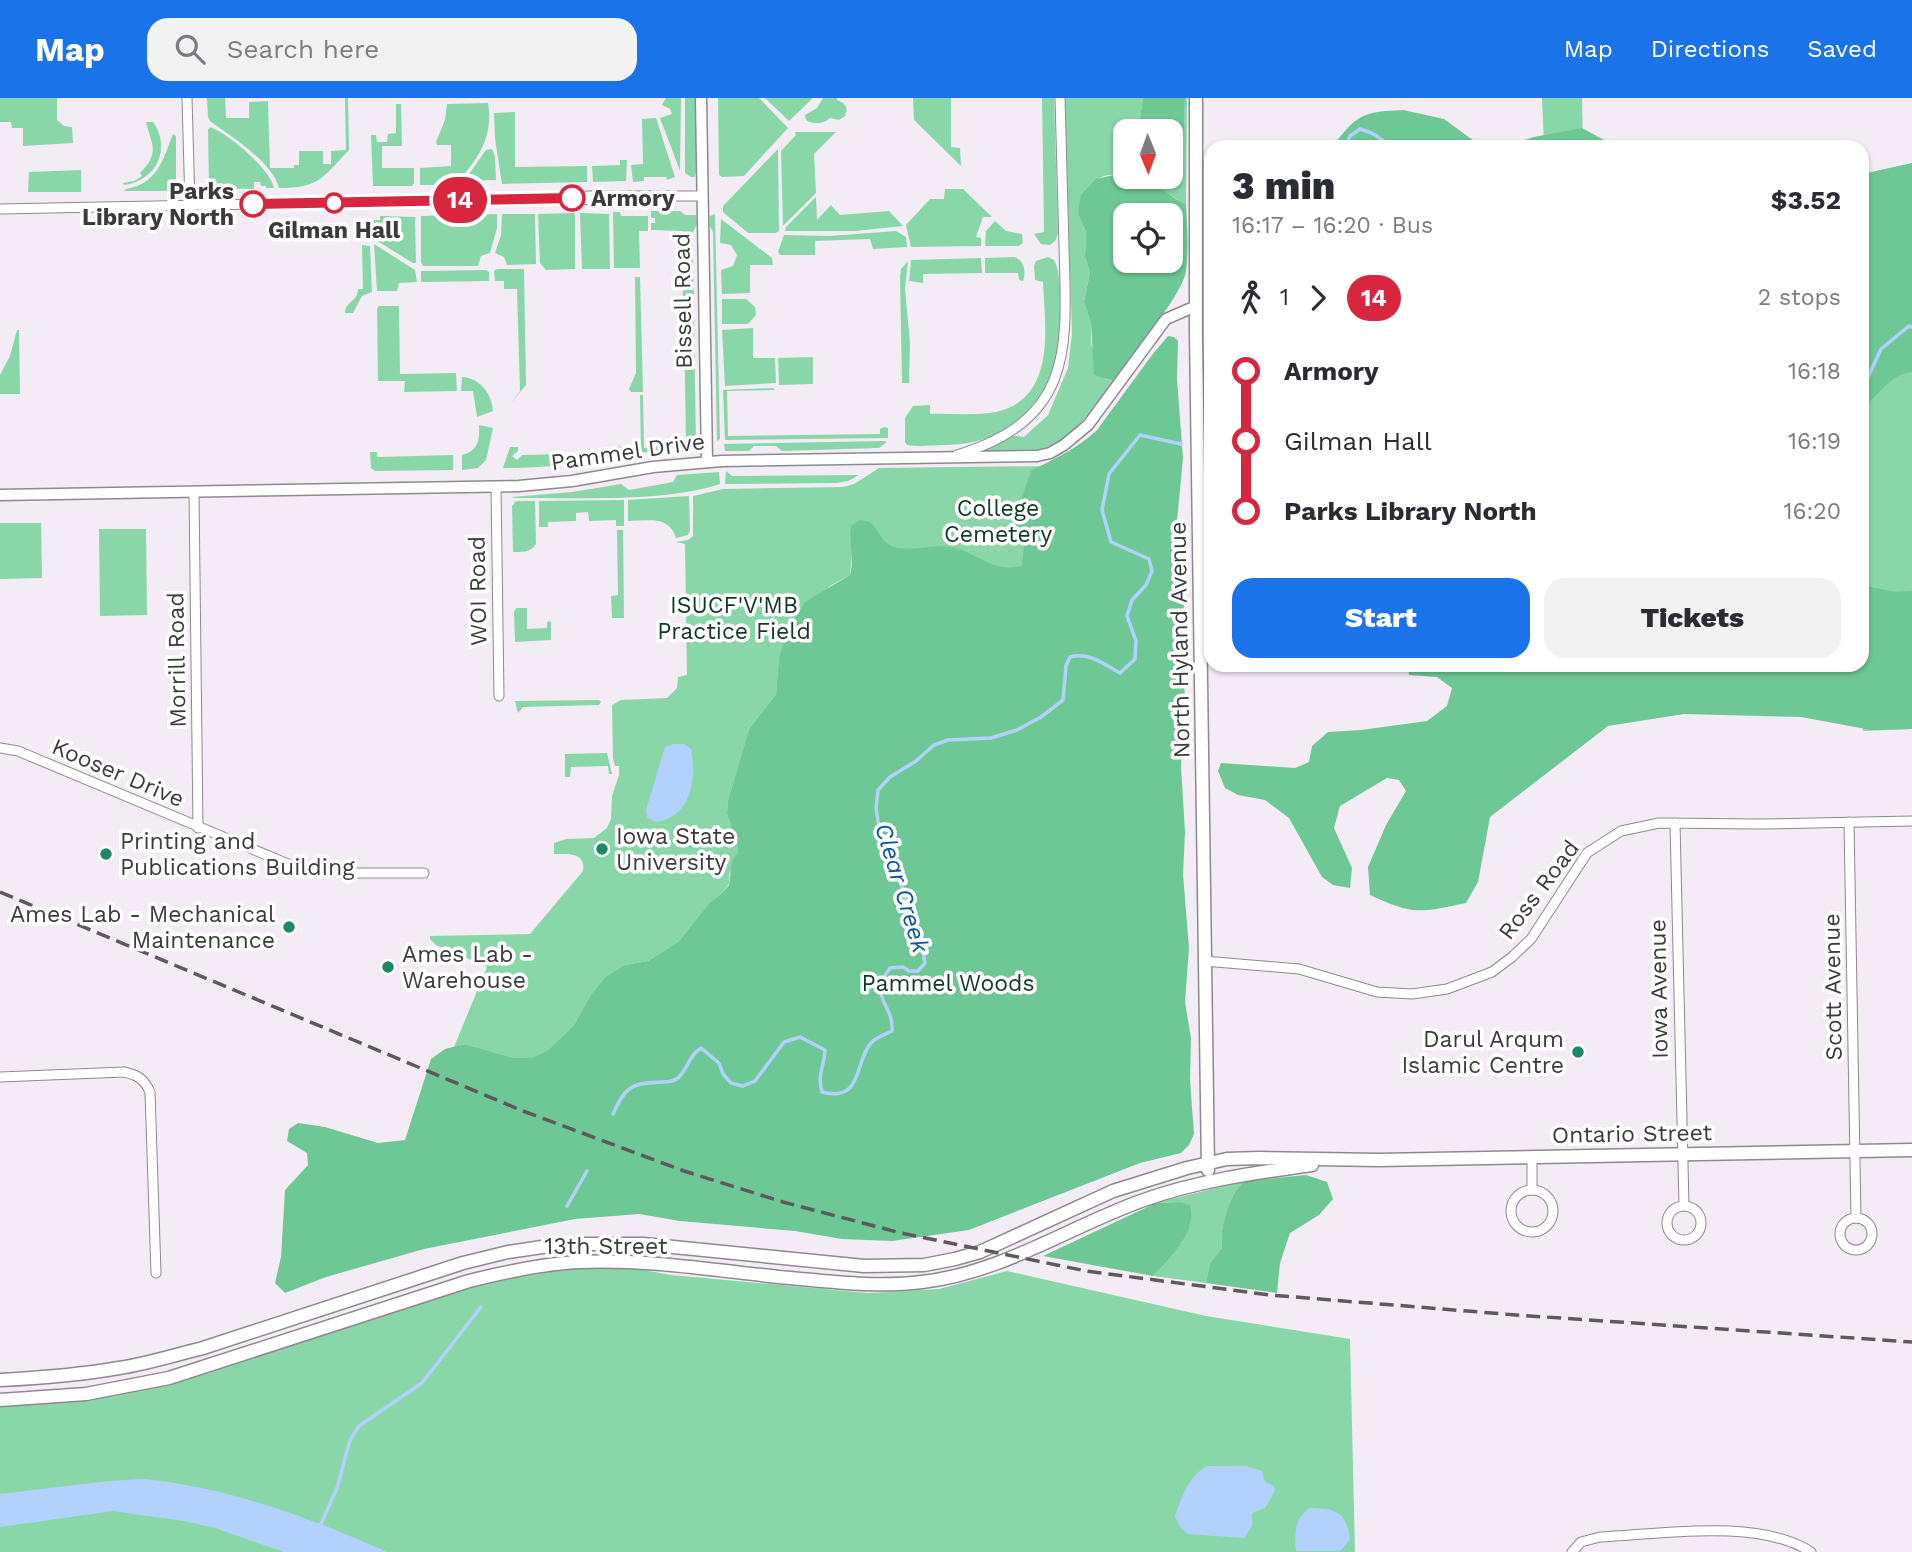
<!DOCTYPE html>
<html lang="en">
<head>
<meta charset="utf-8">
<style>
  body { margin:0; font-family:"Work Sans",sans-serif; background:#f2f2f3; color:#2b2b33; height:100vh; display:flex; flex-direction:column; font-size:26px; white-space:nowrap }
  * { box-sizing:border-box; margin:0 }
  p { font-size:23px; color:#7c7c81 }
  .icon { flex:none; width:38px; height:38px; fill:none; stroke:currentColor; stroke-width:2; stroke-linecap:round; stroke-linejoin:round }
  .map { position:relative; flex:1; overflow:hidden }
  .panel { position:absolute; left:1204px; top:42px; width:665px; height:532px; display:flex; flex-direction:column; background:#fff; border-radius:21px; box-shadow:0 2px 5px #0004 }
  .panel>* { flex:none }
  .badge { padding:0 14px; border-radius:23px; font-size:24px; line-height:46px }
  .needle { width:46px; rotate:179deg }
  .controls { position:absolute; left:1113px; top:21px; display:grid; gap:14px }
  .controls a { display:grid; place-items:center; width:70px; height:70px; border-radius:14px; background:#fff; box-shadow:0 2px 5px #0004; font-size:35px }
  .map>.badge { position:absolute; translate:-50% -50%; box-shadow:0 0 0 4px #fff }
  .legs { display:flex; align-items:center; gap:10px; height:77px; padding:0 28px; font-size:23px }
  .legs p { margin-inline-start:auto }
  .overview { display:flex; align-items:center; justify-content:space-between; height:119px; padding:0 28px }
  h1 { font-size:38px; font-weight:800; line-height:52px }
  .primary-button { display:flex; gap:14px; margin-top:auto; padding:14px 28px }
  .primary-button a { flex:1; height:80px; border-radius:21px; background:#1a73e8; color:#fff; font-size:28px; font-weight:800; line-height:80px; text-align:center }
  .primary-button a+a { background:#f2f2f3; color:#2b2b33 }
  ul { padding:0 28px; list-style:none }
  li { display:flex; align-items:center; gap:24px; height:70px; font-size:26px }
  li i { display:grid; place-items:center; width:10px; height:100%; margin:0 9px; background:currentColor }
  li i::after { content:''; width:18px; height:18px; margin:-9px; border:5px solid; border-radius:50%; background:#fff }
  li p { margin-inline-start:auto }
  li:first-child i { background:linear-gradient(#0000 50%,currentColor 0) }
  li:last-child i { background:linear-gradient(currentColor 50%,#0000 0) }
  header { display:flex; align-items:center; gap:42px; box-sizing:border-box; height:98px; padding:0 35px; background:#1a73e8; color:#fff }
  header strong { font-size:33px }
  nav { display:flex; gap:38px; margin-inline-start:auto; font-size:24px }
  .search { width:490px; height:63px; background:#f2f2f3; display:flex; align-items:center; gap:18px; box-sizing:border-box; padding:0 24px; border-radius:21px; color:#7c7c81; font-size:26px }
  .map>svg:first-child { display:block }
</style>
</head>
<body>
<header>
<strong>Map</strong>
<div class="search"><svg class="icon" aria-label="search" viewBox="0 0 24 24"><circle cx="10" cy="10" r="6"/><path d="M15 15l6 6"/></svg>Search here</div>
<nav><a>Map</a><a>Directions</a><a>Saved</a></nav>
</header>
<div class="map">
<svg width="1912" height="1454" viewBox="0 0 1912 1454">
  <rect width="100%" height="100%" fill="#f3ecf4"/>
  <g fill="#89d7a9">
    <polygon points="0,0 57,0 57,22 64,28 72,29 73,45 23,48 23,30 12,30 11,24 0,24"/>
    <path d="M207,0H225L226,20H249V4L268,3L270,70H294V67H299V53H323V66H331V53L346,52L345,0H348L349,52C322,80 320,90 279,90C273,65 231,38 210,23L208,19Z"/>
    <polygon points="666,0 681,0 680,73 660,20 672,16 670,11 662,7"/>
    <polygon points="685,0 696,0 697,69 695,79 691,79 685,75"/>
    <polygon points="718,0 759,0 788,30 744,78 722,79 719,77"/>
    <polygon points="765,0 813,0 789,23"/>
    <path d="M823,0H837V2L843,5L847,10L845,18L839,22L830,20C824,26 814,27 806,22L805,17L817,10Z"/>
    <polygon points="913,0 951,0 951,49 960,50 961,68 914,22"/>
    <polygon points="1042,0 1054,0 1058,134 1056,142 1050,147 1041,146 1034,136 1044,134"/>
    <path d="M1065,0H1143L1138,33H1125V77C1092,73 1090,89 1078,114L1086,134L1085,159L1090,174L1084,204L1091,225V246L1105,281L1113,283C1094,309 1072,345 1037,352C1019,356 999,354 981,354L1009,337L1024,339L1048,317L1068,270L1072,236Z"/>
    <path d="M1185,0H1187L1186,106C1168,98 1157,84 1137,79H1171V70L1176,71L1183,61Z"/>
    <polygon points="1542,0 1582,0 1583,47 1544,47"/>
    <path d="M488,5C494,39 477,65 453,87H420V70L451,68V47H437L436,44L445,22L447,6Z"/>
    <polygon points="396,6 401,6 402,48 382,48 382,70 414,70 414,85 412,88 373,88 371,37 376,37 377,44 387,44 388,36 396,35"/>
    <polygon points="515,14 515,69 587,68 587,84 502,86 495,41 494,15"/>
    <polygon points="656,20 675,79 667,82 666,79 644,79 644,83 633,84 631,67 643,66 642,21"/>
    <path d="M146,24H153C172,51 156,83 124,87L123,85L134,83L142,78L140,75C161,54 151,46 146,24Z"/>
    <path d="M210,29C228,35 271,72 274,90H266V88H261L260,84H254V91L209,90L208,32Z"/>
    <polygon points="795,34 836,34 814,56 816,95 783,128 781,53 796,37"/>
    <path d="M173,36L176,38V86L174,90L167,93H124L126,91C157,86 163,62 173,36Z"/>
    <polygon points="492,51 495,59 496,82 467,83 467,87 462,86 486,52"/>
    <polygon points="778,51 779,133 776,135 748,135 723,114 723,108"/>
    <polygon points="620,62 627,62 626,83 593,84 592,68 620,67"/>
    <polygon points="81,72 81,94 28,94 29,74"/>
    <polygon points="945,91 963,91 992,119 983,119 976,139 981,140 981,148 911,149 906,127 930,101 944,101"/>
    <polygon points="816,99 817,122 831,107 840,117 889,113 903,128 855,133 785,133 786,129"/>
    <polygon points="651,113 680,113 685,117 696,117 697,126 692,136 694,204 683,206 682,133 651,132 651,125 655,125 655,120 651,120"/>
    <polygon points="613,114 620,114 621,118 648,118 648,133 639,133 640,170 614,170"/>
    <polygon points="575,115 575,171 546,172 540,165 538,116"/>
    <polygon points="580,115 609,116 610,171 582,171"/>
    <polygon points="497,116 497,130 490,155 481,158 478,168 423,168 421,164 421,118"/>
    <polygon points="502,116 535,116 536,166 507,167 504,159 495,155 501,137"/>
    <polygon points="715,116 720,341 717,343 713,134 710,128 710,118"/>
    <polygon points="380,118 415,119 416,165 413,165 374,141 374,122 380,122"/>
    <polygon points="721,121 772,160 773,167 750,167 750,195 722,196 721,172 733,168 737,157 731,147 720,145"/>
    <polygon points="995,123 1006,133 1022,136 1023,145 1019,148 985,148 986,133"/>
    <polygon points="896,133 906,139 907,149 873,151 870,141 815,143 815,157 780,157 778,154 784,137 830,138"/>
    <polygon points="374,146 415,172 417,184 399,185 397,193 377,193"/>
    <path d="M362,147L370,148L372,194L362,198L353,215H345C345,204 358,203 358,191H363Z"/>
    <path d="M1014,159C1025,162 1026,175 1023,183L1019,182L1018,175H985V160Z"/>
    <path d="M1048,159L1054,162C1062,176 1059,198 1060,215C1062,290 1024,346 945,347C933,347 920,349 907,347L905,344V320L913,308L930,307V316C951,315 975,318 996,314C1057,300 1045,229 1043,184L1035,182L1034,168L1036,163Z"/>
    <polygon points="981,160 982,175 923,176 923,185 909,183 911,162"/>
    <polygon points="908,163 905,191 910,244 909,285 902,285 900,179 901,171"/>
    <polygon points="497,171 524,171 526,287 511,305 520,293 517,191 504,191 504,183 495,183 494,173"/>
    <polygon points="486,172 489,174 489,183 421,184 421,173"/>
    <polygon points="635,179 640,179 643,294 631,294 629,291 636,275"/>
    <polygon points="722,201 746,201 755,209 756,217 748,226 722,226"/>
    <polygon points="379,208 399,208 400,276 456,275 457,293 404,294 405,283 378,283 377,211"/>
    <polygon points="688,220 694,221 696,347 633,356 641,354 640,297 643,297 644,350 686,345 684,221"/>
    <polygon points="753,230 753,260 775,260 776,285 725,288 722,232"/>
    <polygon points="17,232 19,232 20,296 0,296 0,277 10,258"/>
    <polygon points="813,259 813,286 779,287 778,260"/>
    <polygon points="1862,266 1912,266 1912,631 1863,633"/>
    <path d="M462,279C480,280 492,296 493,313L477,319L473,293H461Z"/>
    <polygon points="773,290 775,292 727,293 728,338 880,336 880,331 884,329 888,330 888,340 725,342 723,292"/>
    <path d="M479,327L493,330L486,362L478,370L462,372V357C478,353 480,342 479,327Z"/>
    <polygon points="884,343 887,344 879,350 782,353 776,348 754,348 749,353 725,353 724,346"/>
    <path d="M617,348L621,349V358C581,366 544,370 503,370L510,349H518V353L512,358L517,362L522,357L616,355Z"/>
    <polygon points="370,354 377,354 377,359 453,357 453,372 375,373 371,370"/>
    <path d="M1048,368L1022,488L852,455L850,477L830,488L779,559L776,596L749,631L728,702L727,716L738,748V755L729,777V786L720,797L710,804L679,843L648,863L625,867L590,898L574,927L548,952L533,960H514L465,946L454,949L487,869L436,847L430,841V838L530,836L583,773C586,754 568,756 554,756V745L566,741L594,740L607,730L611,721L612,698L619,677V668H615L613,660L612,607L621,602L667,600L677,590L678,579L687,577L685,446L676,444L688,442L693,438V398L723,391L843,389L854,386L879,370Z"/>
    <polygon points="726,373 732,378 859,377 848,383 837,385 725,386"/>
    <path d="M719,374L720,386C662,405 576,399 514,400L512,399L572,394L621,386L629,392L673,384L677,377Z"/>
    <path d="M689,398L690,432L688,437L676,440C669,417 648,423 628,423V402Z"/>
    <polygon points="624,402 624,428 616,428 616,422 589,423 588,414 576,415 576,423 548,424 548,429 539,429 539,403"/>
    <path d="M516,403H535L536,446C531,455 520,454 513,454L512,408Z"/>
    <polygon points="0,425 41,425 42,480 0,481"/>
    <polygon points="99,431 146,431 147,517 100,518"/>
    <polygon points="617,432 623,432 624,520 612,520 611,498 618,497"/>
    <polygon points="516,510 527,510 527,531 547,530 547,524 551,523 551,542 515,544 514,514"/>
    <polygon points="599,602 601,604 599,607 523,609 518,615 515,603"/>
    <polygon points="607,655 612,676 609,676 608,668 571,669 570,679 565,679 565,656"/>
    <path d="M1244,1083C1229,1097 1219,1131 1222,1150L1210,1165L1206,1185L1153,1178L1183,1143L1178,1104L1156,1105Z"/>
    <path d="M604,1169L633,1170L671,1177L868,1195L939,1191L1007,1173L1206,1218L1350,1241L1355,1454H0V1308C71,1304 138,1294 206,1276C335,1232 467,1176 604,1169Z"/>
  </g>
  <g fill="#6dc895" fill-rule="evenodd">
    <polygon points="1143,0 1185,0 1183,61 1176,71 1171,70 1171,33 1138,33"/>
    <path d="M1403,12L1444,21L1474,43L1500,49H1332C1358,16 1361,14 1403,12Z"/>
    <polygon points="1582,30 1617,49 1504,49 1534,39"/>
    <path d="M1912,65V274C1891,275 1878,299 1862,310V76Z"/>
    <path d="M1118,76L1151,83L1176,101L1186,106C1187,128 1189,151 1186,173C1183,196 1130,260 1113,283L1094,277L1091,225L1084,204L1090,174L1085,159L1086,134L1078,115L1081,97L1096,81ZM1125,117H1171V163H1125Z"/>
    <path d="M1168,238L1174,239L1178,243L1177,281L1183,360L1177,423L1185,488L1182,540L1185,603L1181,669L1185,734L1183,776L1189,850L1185,904L1191,940L1190,983L1194,1036L1189,1047L1181,1055L1140,1065L969,1132L892,1143L842,1141L795,1133L680,1123L639,1116L575,1121L424,1151L326,1179L285,1195L275,1185L281,1159L285,1092L308,1067L307,1055L287,1043L289,1031L298,1025L325,1029L378,1045L405,1042L431,961L445,951L465,946L514,960H532L548,952L574,927L590,898L606,879L625,867L648,863L679,843L710,804L720,797L729,787L732,763L738,755V748L727,716L728,702L749,631L776,596L779,559L789,530L805,504L850,477C855,460 848,445 851,428L860,422L870,424C878,431 881,443 891,448C909,455 932,446 951,449C979,455 991,475 1022,468L1024,447L1018,429L1022,399L1031,373C1055,360 1077,351 1097,332L1152,257Z"/>
    <path d="M1862,487L1895,494L1912,493V631L1871,632L1801,619L1684,616L1608,628L1490,719L1478,784L1466,805C1420,815 1413,817 1370,797L1368,769L1386,727L1406,693L1399,682L1387,680L1340,708L1334,730L1352,770L1350,790L1333,787L1322,779L1289,720L1265,702L1238,697L1225,690L1218,673L1221,665L1295,670L1309,664L1312,648L1328,634L1361,632L1427,623L1447,608L1452,590L1437,579L1409,577L1408,567H1862Z"/>
    <path d="M1306,1077L1327,1084L1333,1101L1319,1117L1290,1135L1280,1165L1277,1195L1206,1185L1210,1165L1222,1150C1219,1131 1229,1097 1244,1083Z"/>
    <path d="M1178,1104L1190,1107C1197,1135 1171,1158 1153,1178L1043,1158L1156,1105Z"/>
  </g>
  <g fill="#b2d2fd">
    <path d="M674,646H684L691,651C697,681 691,720 655,724L647,719L646,712L665,649Z"/>
    <path d="M1207,1368H1246L1262,1373L1265,1384L1274,1388L1275,1393L1265,1410L1252,1415V1428L1244,1440L1188,1436L1181,1430L1175,1419C1181,1399 1189,1378 1207,1368Z"/>
    <path d="M144,1381C226,1389 312,1420 387,1454H284L215,1430L184,1423L113,1413L0,1429V1396L109,1383Z"/>
    <path d="M1310,1410C1336,1410 1347,1415 1350,1442L1340,1453H1296C1294,1436 1295,1419 1310,1410Z"/>
  </g>
  <g fill="none" stroke-linecap="round" stroke-linejoin="round">
    <g stroke="#b2d2fd" stroke-width="3.5">
      <path d="M1345,49L1350,38L1360,31C1372,34 1382,40 1389,49"/>
      <polyline points="1862,292 1881,251 1909,228 1912,229"/>
      <path d="M613,1016C626,988 631,985 663,984C668,984 674,983 678,980C688,971 689,957 701,950L719,965L723,976L731,985L743,988L755,983L784,944L800,939L825,952C824,969 817,977 822,994C864,1005 854,962 872,944C877,939 886,936 892,933C894,905 867,900 890,870L903,869L909,873H918L925,865L921,844L912,826L902,788L893,772L879,729L876,710L878,692L890,679L916,663L934,647L948,642L991,640L1017,632L1041,619L1063,602L1066,568L1070,559C1089,554 1104,566 1120,575L1135,561L1136,543L1127,518L1132,502L1146,487L1152,473L1149,461L1111,444L1102,412L1109,376L1140,337L1181,346"/>
      <polyline points="567,1108 587,1073"/>
      <polyline points="320,1428 337,1390 350,1342 359,1328 422,1285 481,1209"/>
    </g>
    <defs>
      <g id="minor">
        <polyline points="187,0 190,108"/>
        <polyline points="587,98 702,98"/>
        <polyline points="0,111 572,100 610,104 629,99"/>
        <path d="M957,357C1074,321 1067,252 1064,149C1063,99 1061,50 1060,0"/>
        <polyline points="496,389 499,598"/>
        <polyline points="194,394 198,730"/>
        <polyline points="0,650 18,653 288,766 341,775 424,775"/>
        <polyline points="1849,724 1856,1120"/>
        <polyline points="1675,725 1684,1108"/>
        <polyline points="1204,863 1299,871 1377,894 1412,896 1447,891 1492,874 1512,859 1531,841 1587,755 1621,733 1659,725 1762,726 1912,723"/>
        <path d="M0,979L124,974C138,977 144,981 150,994L156,1175"/>
        <polyline points="1532,1059 1532,1092"/>
        <circle cx="1532" cy="1113" r="21"/>
        <circle cx="1684" cy="1125" r="17"/>
        <circle cx="1856" cy="1136" r="16"/>
        <path d="M1572,1454L1581,1444L1600,1439C1661,1436 1759,1420 1811,1454"/>
      </g>
      <g id="tertiary">
        <polyline points="701,0 707,364"/>
        <polyline points="0,397 519,388 572,383 653,369 722,363 1037,358 1050,355 1064,347 1088,327 1166,221 1196,208"/>
      </g>
      <g id="secondary">
        <polyline points="1196,0 1196,233 1208,1072"/>
        <path d="M0,1282C40,1280 79,1277 119,1270C147,1266 175,1257 203,1250L463,1165L508,1154L542,1149L576,1146H643L864,1168L924,1167L955,1161L980,1154L1113,1093L1187,1070L1227,1061L1259,1060L1379,1062L1912,1052"/>
        <path d="M0,1302L86,1296L169,1280L469,1183C505,1174 541,1166 578,1164C645,1161 713,1172 779,1179C827,1183 874,1190 922,1184C1001,1175 1067,1130 1141,1103C1196,1083 1253,1075 1312,1067"/>
      </g>
    </defs>
    <use href="#minor" stroke="#8f8890" stroke-width="11"/>
    <use href="#tertiary" stroke="#8f8890" stroke-width="13"/>
    <use href="#secondary" stroke="#8f8890" stroke-width="15"/>
    <use href="#minor" stroke="#fff" stroke-width="9"/>
    <use href="#tertiary" stroke="#fff" stroke-width="10"/>
    <use href="#secondary" stroke="#fff" stroke-width="12"/>
    <polyline stroke="#5d595d" stroke-width="3.5" stroke-dasharray="14 7" stroke-linecap="butt" points="0,794 523,1013 684,1073 783,1104 901,1135 1086,1173 1270,1197 1516,1217 1912,1244"/>
  </g>
  <g fill="none" stroke-linecap="round" stroke-linejoin="round">
    <defs>
      <polyline id="line-1" points="253,106 572,100"/>
    </defs>
    <use href="#line-1" stroke="#fff" stroke-width="16"/>
    <use href="#line-1" stroke="#d7263d" stroke-width="10"/>
  </g>
  <g fill="#fff" stroke="#d7263d" stroke-width="3.5">
    <circle cx="572" cy="100" r="12"/>
    <circle cx="334" cy="105" r="9"/>
    <circle cx="253" cy="106" r="12"/>
  </g>
  <g fill="#208864" stroke="#fff" stroke-width="2.5">
    <circle cx="602" cy="751" r="7"/>
    <circle cx="106" cy="756" r="7"/>
    <circle cx="289" cy="829" r="7"/>
    <circle cx="388" cy="869" r="7"/>
    <circle cx="1578" cy="954" r="7"/>
  </g>
  <g text-anchor="middle" dominant-baseline="central" stroke-width="7" stroke-linejoin="round" paint-order="stroke">
    <g font-size="23" font-weight="bold" fill="#3d3a3d" stroke="#fff" text-anchor="end">
      <text x="234" y="93">Parks<tspan x="234" dy="26">Library North</tspan></text>
      <text x="591" y="100" text-anchor="start">Armory</text>
      <text x="334" y="132" text-anchor="middle">Gilman Hall</text>
    </g>
    <g font-size="23" fill="#3d3a3d" stroke="#fff">
      <text transform="translate(683 203) rotate(-91)">Bissell Road</text>
      <text transform="translate(628 354) rotate(-8)">Pammel Drive</text>
      <text transform="translate(478 493) rotate(-91)">WOI Road</text>
      <text transform="translate(1180 542) rotate(-91)">North Hyland Avenue</text>
      <text transform="translate(177 562) rotate(-91)">Morrill Road</text>
      <text transform="translate(118 675) rotate(23)">Kooser Drive</text>
      <text transform="translate(1539 792) rotate(-53)">Ross Road</text>
      <text transform="translate(1833 889) rotate(-91)">Scott Avenue</text>
      <text transform="translate(1659 891) rotate(-91)">Iowa Avenue</text>
      <text transform="translate(1632 1036) rotate(-1)">Ontario Street</text>
      <text x="606" y="1148">13th Street</text>
    </g>
    <g font-size="23" fill="#103823" stroke="#fff">
      <text x="998" y="410">College<tspan x="998" dy="26">Cemetery</tspan></text>
      <text x="734" y="507">ISUCF'V'MB<tspan x="734" dy="26">Practice Field</tspan></text>
      <text x="948" y="885">Pammel Woods</text>
    </g>
    <g font-size="23" fill="#3d3a3d" stroke="#fff" text-anchor="start">
      <text x="616" y="738">Iowa State<tspan x="616" dy="26">University</tspan></text>
      <text x="120" y="743">Printing and<tspan x="120" dy="26">Publications Building</tspan></text>
      <text x="275" y="816" text-anchor="end">Ames Lab - Mechanical<tspan x="275" dy="26">Maintenance</tspan></text>
      <text x="402" y="856">Ames Lab -<tspan x="402" dy="26">Warehouse</tspan></text>
      <text x="1564" y="941" text-anchor="end">Darul Arqum<tspan x="1564" dy="26">Islamic Centre</tspan></text>
    </g>
    <g font-size="24" font-style="italic" fill="#0a54a4" stroke="#fff">
      <text transform="translate(902 790) rotate(73)">Clear Creek</text>
    </g>
  </g>
</svg>
<div class="controls">
<a><svg class="needle" viewBox="-14 -14 28 28"><path d="M0-13l5 13h-10z" fill="#e53935"/><path d="M0 13l5-13h-10z" fill="#7c7c81"/></svg></a>
<a><svg class="icon" aria-label="locate" viewBox="0 0 24 24"><circle cx="12" cy="12" r="6"/><path d="M12 2v4M12 18v4M2 12h4M18 12h4"/></svg></a>
</div>
<b class="badge" style="left:460px;top:102px;background:#d7263d;color:#fff">14</b>
<section class="panel">
<div class="overview"><div><h1>3 min</h1><p>16:17 – 16:20 · Bus</p></div><b>$3.52</b></div>
<div class="legs"><svg class="icon" aria-label="walk" viewBox="0 0 24 24"><circle cx="13" cy="4" r="2"/><path d="M13 8l-2 6 4 7M11 14l-3 7M7 12l3-4h3l4 4"/></svg>1<svg class="icon" aria-label="forward" viewBox="0 0 24 24"><path d="M9 5l7 7-7 7"/></svg><b class="badge" style="background:#d7263d;color:#fff">14</b><p>2 stops</p></div>
<ul>
<li><i style="color:#d7263d"></i><b>Armory</b><p>16:18</p></li>
<li><i style="color:#d7263d"></i><span>Gilman Hall</span><p>16:19</p></li>
<li><i style="color:#d7263d"></i><b>Parks Library North</b><p>16:20</p></li>
</ul>
<div class="primary-button"><a>Start</a><a>Tickets</a></div>
</section>
</div>
</body>
</html>
